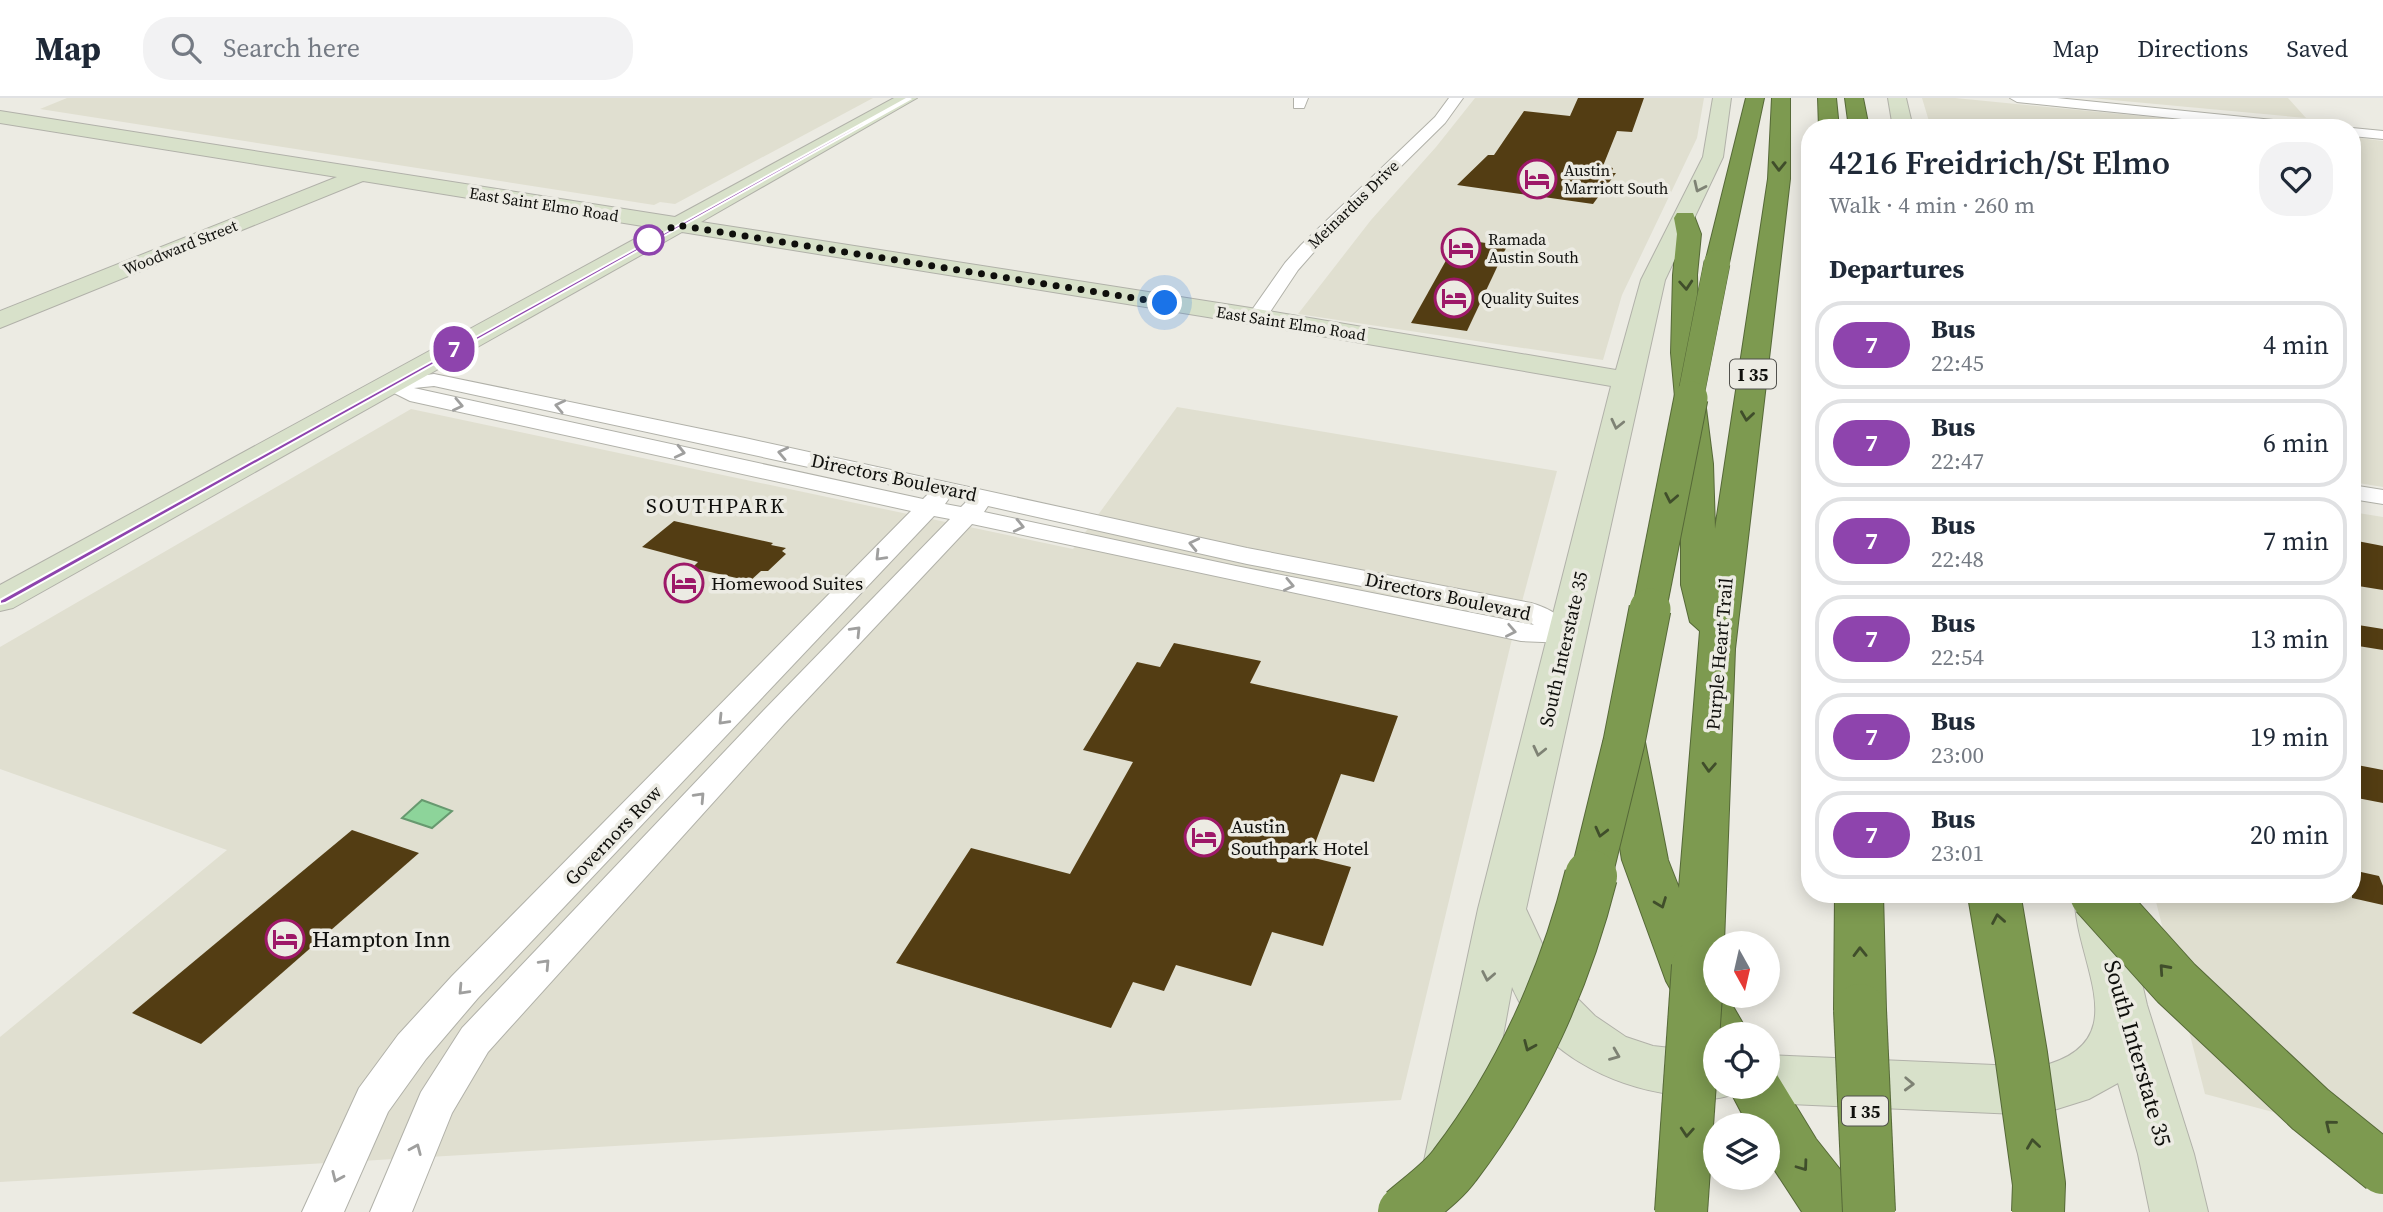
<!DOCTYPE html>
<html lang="en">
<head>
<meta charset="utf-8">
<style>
  body { margin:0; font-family:"Source Serif 4",serif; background:#f2f2f3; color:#1f2937; height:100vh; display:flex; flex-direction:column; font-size:26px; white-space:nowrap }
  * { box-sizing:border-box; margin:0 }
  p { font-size:23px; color:#747a83 }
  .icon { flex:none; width:38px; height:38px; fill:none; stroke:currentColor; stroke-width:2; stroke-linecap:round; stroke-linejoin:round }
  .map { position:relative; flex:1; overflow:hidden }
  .drawer { position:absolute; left:1801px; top:21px; width:560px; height:784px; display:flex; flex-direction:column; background:#fff; border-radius:28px; box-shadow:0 4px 18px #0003 }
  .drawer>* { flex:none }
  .badge { padding:0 14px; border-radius:23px; font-size:24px; line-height:46px }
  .needle { width:46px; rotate:172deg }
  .controls { position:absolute; left:1703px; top:833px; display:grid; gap:14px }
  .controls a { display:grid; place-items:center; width:77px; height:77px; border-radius:50%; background:#fff; box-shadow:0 4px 18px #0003; font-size:35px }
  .you { position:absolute; width:35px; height:35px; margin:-18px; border:5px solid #fff; border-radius:50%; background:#1a73e8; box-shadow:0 0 0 10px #1a73e833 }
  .map>.badge { position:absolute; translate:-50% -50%; box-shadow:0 0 0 4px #fff }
  h2 { padding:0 28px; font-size:26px; line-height:63px }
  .round { display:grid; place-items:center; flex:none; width:74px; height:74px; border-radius:28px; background:#f2f2f3 }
  .overview { display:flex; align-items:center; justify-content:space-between; height:119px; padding:0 28px }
  h1 { font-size:33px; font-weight:600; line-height:52px }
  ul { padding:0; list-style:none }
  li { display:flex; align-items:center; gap:21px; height:88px; margin:0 14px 10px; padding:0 14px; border:4px solid #e0e1e3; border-radius:28px }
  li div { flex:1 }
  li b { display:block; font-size:26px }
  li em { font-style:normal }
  li .badge { min-width:77px; font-weight:700; text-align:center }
  header { display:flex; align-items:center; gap:42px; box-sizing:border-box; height:98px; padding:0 35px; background:#fff; border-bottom:2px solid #e0e1e3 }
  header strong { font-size:33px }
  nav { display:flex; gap:38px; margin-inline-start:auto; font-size:24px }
  .search { width:490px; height:63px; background:#f2f2f3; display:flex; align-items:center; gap:18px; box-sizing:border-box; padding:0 24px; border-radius:28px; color:#747a83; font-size:26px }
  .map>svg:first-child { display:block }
</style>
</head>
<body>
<header>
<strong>Map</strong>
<div class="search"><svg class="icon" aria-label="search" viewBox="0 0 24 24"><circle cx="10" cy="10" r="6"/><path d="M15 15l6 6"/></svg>Search here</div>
<nav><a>Map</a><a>Directions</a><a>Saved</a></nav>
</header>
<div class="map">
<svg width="2383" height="1114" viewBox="0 0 2383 1114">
  <rect width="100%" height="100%" fill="#ecebe3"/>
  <g fill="#e0dfd0">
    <polygon points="67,0 873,0 675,106 660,104 654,107 40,11"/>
    <polygon points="1475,0 1704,0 1697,40 1622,197 1603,262 1298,216 1371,122 1436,49"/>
    <polygon points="1922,0 1955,0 2265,30 1931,30"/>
    <polygon points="2091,0 2288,0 2306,20"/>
    <polygon points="2352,39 2383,43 2383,389 2352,384"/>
    <polygon points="1177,309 1557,373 1512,541 1401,1002 0,1084 0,939 227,752 0,671 0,549 411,311 1073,451"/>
    <polygon points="2352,414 2383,419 2383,1043 2205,996 2154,796 2352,796"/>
  </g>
  <polygon fill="#8dd49a" stroke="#67996f" stroke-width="2" points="422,702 452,713 432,730 402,720"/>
  <g fill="#533d13">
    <polygon points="1578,0 1644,0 1632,34 1617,33 1603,68 1613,70 1611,75 1616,75 1593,106 1457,87 1488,57 1494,57 1524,13 1570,18"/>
    <polygon points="1458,141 1507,148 1467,233 1411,225"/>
    <polygon points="674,423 773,445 771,447 786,450 782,453 786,456 768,473 761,473 750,483 692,470 698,464 642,449"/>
    <polygon points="2352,442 2383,448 2383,492 2352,487"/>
    <polygon points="2352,526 2383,531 2383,552 2352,547"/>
    <polygon points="1174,545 1261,563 1250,585 1398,618 1374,684 1341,676 1310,759 1351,769 1323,848 1272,834 1251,888 1176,867 1164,893 1133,884 1111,930 896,865 971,750 1070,776 1133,664 1083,652 1137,564 1160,569"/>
    <polygon points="2352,666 2383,672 2383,705 2352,699"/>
    <polygon points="352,732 419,755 201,946 132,915"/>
    <polygon points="2352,772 2379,778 2383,788 2383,807 2352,800"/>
  </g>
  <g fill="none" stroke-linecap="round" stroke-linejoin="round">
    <defs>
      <g id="street">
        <polygon points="1294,0 1308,0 1304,10 1294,10"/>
        <polygon points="1449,0 1463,0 1445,25 1313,155 1298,172 1264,223 1250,223 1247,219 1285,165 1301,147 1435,19"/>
        <polygon points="2010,0 2057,0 2313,26 2320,30 2269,30 2017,4"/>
        <polygon points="2352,30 2383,33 2383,41 2352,38"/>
        <path d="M434,276L745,340L1247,450L1531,505C1547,509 1571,523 1581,537L1577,543L1567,545L1521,543L972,426L784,626L488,954L452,1015L412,1114H370L421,994L462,930L764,612L950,421L934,418L478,900L426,961L388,1014L344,1114H302L359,990L398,937L452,878L911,413L410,303L392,294L384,286L387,282ZM434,288L929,395L923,401L414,290ZM950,399L967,403L961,409L945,406ZM988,408L1247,466L1523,519L1534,527L1236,468L984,414Z"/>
        <polygon points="2352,387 2383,392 2383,406 2352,401"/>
      </g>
      <g id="secondary">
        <path d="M894,0H917L701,124L1257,211L1616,272L1641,182L1703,59L1713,0H1731L1723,59L1665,182L1526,811L1559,882L1595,918L1626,939L1653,948L1715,955V989H1737L1734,996C1712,1004 1699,1000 1676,997C1610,989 1539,953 1512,889L1480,1063L1472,1082L1452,1089L1432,1082L1424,1063L1478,811L1611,288L1257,227L682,134L13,510L0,513V487L655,130L363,83L0,230V213L337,79L0,25V13L675,119Z"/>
        <polygon points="1888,0 1906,0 1913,30 1893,30"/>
        <path d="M2075,796L2122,798L2147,907L2194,1056L2208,1114H2150L2138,1056L2118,985L2089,1001L2038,1017L1768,1005L1749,998L1745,989H1768V957L2038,969C2142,945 2072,862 2075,796Z"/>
      </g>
      <g id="highway">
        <polygon points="1746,0 1764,0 1729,165 1726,170 1717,172 1708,170 1705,165"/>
        <polygon points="1772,0 1790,0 1790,81 1735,551 1724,845 1715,845 1715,898 1727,898 1749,936 1715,936 1715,955 1705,952 1666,883 1622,762 1603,644 1609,634 1624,630 1639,634 1645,644 1668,762 1679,790 1700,533 1690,524 1681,487 1681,366 1671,255 1673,177 1677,136 1674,120 1677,115 1693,115 1701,136 1697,177 1699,255 1713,366 1715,431 1768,81"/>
        <polygon points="1818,0 1836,0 1839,30 1819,30"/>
        <polygon points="1845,0 1863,0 1869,30 1849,30"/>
        <polygon points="1835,796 1883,796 1886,912 1878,927 1860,933 1842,927 1834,912"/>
        <polygon points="1768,970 1774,972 1816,1041 1858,1094 1866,1114 1802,1114 1768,1062 1768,1027 1748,1027 1728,989 1768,989"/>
      </g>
    </defs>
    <use href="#street" stroke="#b1b1a9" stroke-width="2"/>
    <use href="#secondary" stroke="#b1b1a9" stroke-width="2"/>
    <use href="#highway" stroke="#566938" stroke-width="2"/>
    <use href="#street" fill="#fff" fill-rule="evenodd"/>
    <use href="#secondary" fill="#d8e1ca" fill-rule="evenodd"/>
    <use href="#highway" fill="#7d9a50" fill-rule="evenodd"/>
    <defs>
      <polyline id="highway-bridge-far3" points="1690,302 1717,165"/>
      <polyline id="highway-bridge-far2" points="1649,513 1691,300"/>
      <polyline id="highway-bridge-far1" points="1591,779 1624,644 1650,511"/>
      <g id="highway-bridge">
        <polyline points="1994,796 2021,956 2039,1086 2038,1114"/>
        <polyline points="2096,796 2176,885 2310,1011 2383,1070"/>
        <polyline points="1860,912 1869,1114"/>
        <path d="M1404,1114C1421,1099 1442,1085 1455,1067C1520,982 1565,881 1591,778"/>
        <polyline points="1681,1114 1698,868"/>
      </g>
    </defs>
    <use href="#highway-bridge-far3" stroke="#566938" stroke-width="27" stroke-linecap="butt"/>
    <use href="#highway-bridge-far2" stroke="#566938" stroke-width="35" stroke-linecap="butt"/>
    <use href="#highway-bridge-far1" stroke="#566938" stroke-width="43" stroke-linecap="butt"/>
    <use href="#highway-bridge" stroke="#566938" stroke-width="54" stroke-linecap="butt"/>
    <use href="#highway-bridge-far3" stroke="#7d9a50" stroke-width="26"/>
    <use href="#highway-bridge-far2" stroke="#7d9a50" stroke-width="33"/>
    <use href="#highway-bridge-far1" stroke="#7d9a50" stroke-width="41"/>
    <use href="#highway-bridge" stroke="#7d9a50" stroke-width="52"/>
  </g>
  <defs><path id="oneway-chevron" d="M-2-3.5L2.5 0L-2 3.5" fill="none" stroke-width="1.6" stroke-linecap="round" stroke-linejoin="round" transform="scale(1.75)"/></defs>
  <g stroke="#404e2b">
    <use href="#oneway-chevron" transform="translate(1779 68) rotate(91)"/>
    <use href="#oneway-chevron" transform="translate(1686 187) rotate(86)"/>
    <use href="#oneway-chevron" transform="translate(1747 318) rotate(98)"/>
    <use href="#oneway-chevron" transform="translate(1671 400) rotate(101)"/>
    <use href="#oneway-chevron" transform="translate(1709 669) rotate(93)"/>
    <use href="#oneway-chevron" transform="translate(1601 734) rotate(104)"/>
    <use href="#oneway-chevron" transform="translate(1661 805) rotate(69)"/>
    <use href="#oneway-chevron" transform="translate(1998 821) rotate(-100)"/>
    <use href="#oneway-chevron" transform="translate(1860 854) rotate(-91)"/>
    <use href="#oneway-chevron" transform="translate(2164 871) rotate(-132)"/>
    <use href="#oneway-chevron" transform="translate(1529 948) rotate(113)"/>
    <use href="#oneway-chevron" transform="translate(2330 1027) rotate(-141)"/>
    <use href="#oneway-chevron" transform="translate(1687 1034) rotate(94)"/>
    <use href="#oneway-chevron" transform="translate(2033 1046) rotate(-98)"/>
    <use href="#oneway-chevron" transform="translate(1803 1068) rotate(54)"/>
  </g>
  <g stroke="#7e8274">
    <use href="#oneway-chevron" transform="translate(1699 89) rotate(115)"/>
    <use href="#oneway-chevron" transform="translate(1617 326) rotate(103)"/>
    <use href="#oneway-chevron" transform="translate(1539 653) rotate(103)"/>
    <use href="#oneway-chevron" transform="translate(1488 878) rotate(101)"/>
    <use href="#oneway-chevron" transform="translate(1615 957) rotate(22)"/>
    <use href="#oneway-chevron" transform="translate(1909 986) rotate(2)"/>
  </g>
  <g stroke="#9f9f9e">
    <use href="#oneway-chevron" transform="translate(458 307) rotate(12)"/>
    <use href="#oneway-chevron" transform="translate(560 308) rotate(-168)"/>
    <use href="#oneway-chevron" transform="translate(680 354) rotate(13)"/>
    <use href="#oneway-chevron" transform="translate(783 355) rotate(-168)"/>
    <use href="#oneway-chevron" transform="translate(1019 428) rotate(13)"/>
    <use href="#oneway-chevron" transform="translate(1194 446) rotate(-167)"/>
    <use href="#oneway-chevron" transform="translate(880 458) rotate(134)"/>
    <use href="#oneway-chevron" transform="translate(1289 487) rotate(12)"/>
    <use href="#oneway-chevron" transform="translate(856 533) rotate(-46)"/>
    <use href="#oneway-chevron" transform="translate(1511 533) rotate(11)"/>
    <use href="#oneway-chevron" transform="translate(723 622) rotate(134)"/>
    <use href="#oneway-chevron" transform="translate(700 699) rotate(-47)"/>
    <use href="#oneway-chevron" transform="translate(545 866) rotate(-47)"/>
    <use href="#oneway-chevron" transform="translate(463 892) rotate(133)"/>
    <use href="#oneway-chevron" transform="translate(416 1051) rotate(-67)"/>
    <use href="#oneway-chevron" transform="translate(337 1079) rotate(114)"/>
  </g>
  <polygon fill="#8e44ad" stroke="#fff" stroke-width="2" points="908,0 910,1 5,505 0,506 0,502"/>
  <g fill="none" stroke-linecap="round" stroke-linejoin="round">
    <polyline stroke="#0f0f0c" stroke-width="7" stroke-dasharray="0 12.6" points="649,142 676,127 1165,205"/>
  </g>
  <defs>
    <symbol id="hotel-ring" viewBox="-11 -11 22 22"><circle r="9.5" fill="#ecebe3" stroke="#9d1868" stroke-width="1.5"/><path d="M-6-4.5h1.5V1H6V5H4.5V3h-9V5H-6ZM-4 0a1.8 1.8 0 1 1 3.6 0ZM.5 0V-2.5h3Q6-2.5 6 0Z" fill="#9d1868"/></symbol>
  </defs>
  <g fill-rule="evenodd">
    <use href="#hotel-ring" x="1515" y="59" width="44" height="44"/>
    <use href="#hotel-ring" x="1439" y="128" width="44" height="44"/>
    <use href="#hotel-ring" x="1432" y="178" width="44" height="44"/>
    <use href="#hotel-ring" x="662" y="463" width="44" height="44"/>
    <use href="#hotel-ring" x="1182" y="717" width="44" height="44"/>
    <use href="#hotel-ring" x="263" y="819" width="44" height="44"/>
  </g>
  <circle fill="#fff" stroke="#8e44ad" stroke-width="3.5" cx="649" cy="142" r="14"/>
  <g text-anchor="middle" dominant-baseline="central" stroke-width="7" stroke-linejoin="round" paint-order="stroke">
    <g font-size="16" fill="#0f0f0c" stroke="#ecebe3" text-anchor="start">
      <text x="1564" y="72">Austin<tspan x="1564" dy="18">Marriott South</tspan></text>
      <text x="1488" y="141">Ramada<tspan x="1488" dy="18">Austin South</tspan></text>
      <text x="1481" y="200">Quality Suites</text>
    </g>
    <g font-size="16" fill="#0f0f0c" stroke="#ecebe3">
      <text transform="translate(544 106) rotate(9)">East Saint Elmo Road</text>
      <text transform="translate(1353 106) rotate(-44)">Meinardus Drive</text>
      <text transform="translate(180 149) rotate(-22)">Woodward Street</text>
      <text transform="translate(1291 225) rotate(9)">East Saint Elmo Road</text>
    </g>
    <g fill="#ecebe3" stroke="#51514c" stroke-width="2">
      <rect x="1730" y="261.5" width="46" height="29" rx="5"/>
      <rect x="1842" y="998.5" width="46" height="29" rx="5"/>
    </g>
    <g font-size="18" font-weight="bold" fill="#0f0f0c">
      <text x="1753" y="276">I 35</text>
      <text x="1865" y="1013">I 35</text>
    </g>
    <g font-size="19" fill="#0f0f0c" stroke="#ecebe3">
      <text transform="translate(894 379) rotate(12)">Directors Boulevard</text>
      <text transform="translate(1448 498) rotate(12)">Directors Boulevard</text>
      <text transform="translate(1563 551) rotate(-77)">South Interstate 35</text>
      <text transform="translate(1719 556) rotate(-85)">Purple Heart Trail</text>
      <text transform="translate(613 737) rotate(-46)">Governors Row</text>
    </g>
    <g font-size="19" fill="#0f0f0c" stroke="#ecebe3" text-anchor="start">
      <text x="711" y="485">Homewood Suites</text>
      <text x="1231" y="728">Austin<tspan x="1231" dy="22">Southpark Hotel</tspan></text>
    </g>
    <g font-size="21" letter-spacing="2" fill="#0f0f0c" stroke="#ecebe3">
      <text x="716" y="407">SOUTHPARK</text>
    </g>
    <g font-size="23" fill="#0f0f0c" stroke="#ecebe3" text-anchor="start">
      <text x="312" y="841">Hampton Inn</text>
    </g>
    <g font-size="23" fill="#0f0f0c" stroke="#ecebe3">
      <text transform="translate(2138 955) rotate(74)">South Interstate 35</text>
    </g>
  </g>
</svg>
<div class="controls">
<a><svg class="needle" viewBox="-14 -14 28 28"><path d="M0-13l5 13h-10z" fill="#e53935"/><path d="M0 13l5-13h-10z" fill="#747a83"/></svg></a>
<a><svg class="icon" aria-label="locate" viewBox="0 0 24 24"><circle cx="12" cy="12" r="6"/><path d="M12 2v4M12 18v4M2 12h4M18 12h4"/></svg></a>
<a><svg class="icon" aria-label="layers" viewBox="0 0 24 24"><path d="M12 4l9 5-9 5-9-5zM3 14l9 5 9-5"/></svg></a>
</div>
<div class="you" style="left:1165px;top:205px"></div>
<b class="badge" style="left:454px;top:251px;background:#8e44ad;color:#fff">7</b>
<section class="drawer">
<div class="overview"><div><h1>4216 Freidrich/St Elmo</h1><p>Walk · 4 min · 260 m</p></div><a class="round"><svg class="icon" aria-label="heart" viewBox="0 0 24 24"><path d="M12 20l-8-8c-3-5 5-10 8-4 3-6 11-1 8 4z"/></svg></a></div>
<h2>Departures</h2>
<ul>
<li><span class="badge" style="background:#8e44ad;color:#fff">7</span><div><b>Bus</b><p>22:45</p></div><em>4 min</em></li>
<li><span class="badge" style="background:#8e44ad;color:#fff">7</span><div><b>Bus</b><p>22:47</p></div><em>6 min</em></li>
<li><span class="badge" style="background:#8e44ad;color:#fff">7</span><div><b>Bus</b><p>22:48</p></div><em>7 min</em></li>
<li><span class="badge" style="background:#8e44ad;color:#fff">7</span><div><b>Bus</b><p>22:54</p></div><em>13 min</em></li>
<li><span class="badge" style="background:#8e44ad;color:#fff">7</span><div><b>Bus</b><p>23:00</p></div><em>19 min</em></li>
<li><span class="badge" style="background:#8e44ad;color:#fff">7</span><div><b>Bus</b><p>23:01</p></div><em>20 min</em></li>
</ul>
</section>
</div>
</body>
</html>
